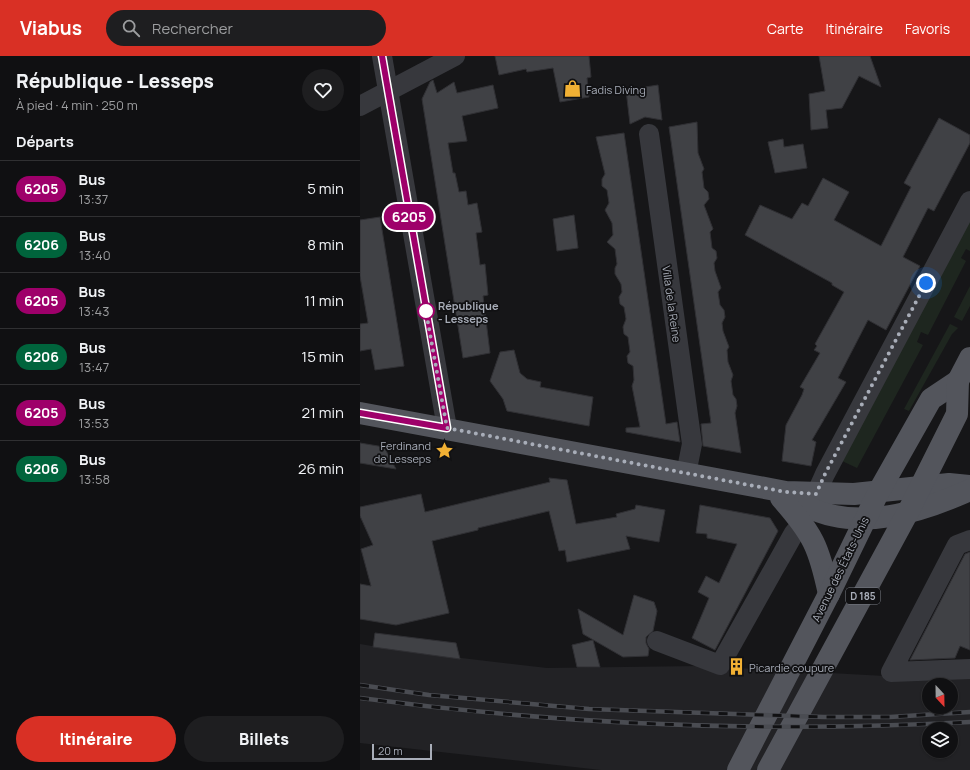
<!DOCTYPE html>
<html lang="fr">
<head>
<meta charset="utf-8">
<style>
  body { margin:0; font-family:Manrope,sans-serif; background:#1e1e20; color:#f1f3f6; height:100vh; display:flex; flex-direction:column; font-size:15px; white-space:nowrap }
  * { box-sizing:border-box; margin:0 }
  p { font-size:13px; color:#9c9d9f }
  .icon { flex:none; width:22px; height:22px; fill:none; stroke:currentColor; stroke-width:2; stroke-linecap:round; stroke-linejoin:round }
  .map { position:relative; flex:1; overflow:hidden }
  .drawer { display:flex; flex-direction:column; background:#101012; width:360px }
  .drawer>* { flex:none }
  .badge { padding:0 8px; border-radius:13px; font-size:14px; line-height:26px }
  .needle { width:26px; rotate:158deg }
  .fabs { position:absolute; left:562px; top:622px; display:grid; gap:8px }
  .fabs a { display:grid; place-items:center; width:36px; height:36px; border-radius:50%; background:#101012; box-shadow:0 1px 3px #0004,0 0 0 1px #303032; font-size:20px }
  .scale { position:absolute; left:12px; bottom:10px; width:60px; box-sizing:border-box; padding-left:4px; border:2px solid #a8adb8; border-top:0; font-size:11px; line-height:14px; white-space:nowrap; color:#a8adb8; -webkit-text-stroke:3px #111113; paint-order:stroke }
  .you { position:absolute; width:20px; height:20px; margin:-10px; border:3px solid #fff; border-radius:50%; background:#1a73e8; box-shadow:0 0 0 6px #1a73e833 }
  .map>.badge { position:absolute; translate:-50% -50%; box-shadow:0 0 0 2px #fff }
  h2 { padding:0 16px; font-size:15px; line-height:36px }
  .round { display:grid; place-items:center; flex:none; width:42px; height:42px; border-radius:21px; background:#1e1e20 }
  .head { display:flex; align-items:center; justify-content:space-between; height:68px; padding:0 16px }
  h1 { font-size:19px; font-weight:800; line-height:30px }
  .primary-button { display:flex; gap:8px; margin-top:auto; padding:8px 16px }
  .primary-button a { flex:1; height:46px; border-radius:24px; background:#d93025; color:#fff; font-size:16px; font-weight:800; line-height:46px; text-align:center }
  .primary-button a+a { background:#1e1e20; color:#f1f3f6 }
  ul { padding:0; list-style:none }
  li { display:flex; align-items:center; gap:12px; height:56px; padding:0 16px; border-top:1px solid #303032 }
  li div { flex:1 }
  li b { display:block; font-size:15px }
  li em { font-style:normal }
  li .badge { min-width:44px; font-weight:700; text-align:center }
  header { display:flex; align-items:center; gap:24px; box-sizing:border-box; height:56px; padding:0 20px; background:#d93025; color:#fff }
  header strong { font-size:19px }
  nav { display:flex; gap:22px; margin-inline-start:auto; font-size:14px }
  .search { width:280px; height:36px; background:#1e1e20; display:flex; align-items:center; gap:10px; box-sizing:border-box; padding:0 14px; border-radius:22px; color:#9c9d9f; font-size:15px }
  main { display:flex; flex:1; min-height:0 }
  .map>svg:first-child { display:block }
</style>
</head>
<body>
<header>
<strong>Viabus</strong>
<div class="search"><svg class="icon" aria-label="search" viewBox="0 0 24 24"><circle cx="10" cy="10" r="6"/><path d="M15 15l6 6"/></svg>Rechercher</div>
<nav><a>Carte</a><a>Itinéraire</a><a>Favoris</a></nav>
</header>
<main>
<section class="drawer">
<div class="head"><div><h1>République - Lesseps</h1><p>À pied · 4 min · 250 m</p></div><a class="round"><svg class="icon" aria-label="heart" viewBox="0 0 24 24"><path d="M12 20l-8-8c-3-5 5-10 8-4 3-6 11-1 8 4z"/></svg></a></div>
<h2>Départs</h2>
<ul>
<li><span class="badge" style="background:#9e006a;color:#fff">6205</span><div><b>Bus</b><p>13:37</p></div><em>5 min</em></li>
<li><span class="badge" style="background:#00643c;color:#fff">6206</span><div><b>Bus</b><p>13:40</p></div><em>8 min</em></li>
<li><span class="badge" style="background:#9e006a;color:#fff">6205</span><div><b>Bus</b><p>13:43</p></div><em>11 min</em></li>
<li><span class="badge" style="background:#00643c;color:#fff">6206</span><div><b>Bus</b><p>13:47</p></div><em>15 min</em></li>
<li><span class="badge" style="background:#9e006a;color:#fff">6205</span><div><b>Bus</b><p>13:53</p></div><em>21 min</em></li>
<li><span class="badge" style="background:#00643c;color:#fff">6206</span><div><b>Bus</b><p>13:58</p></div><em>26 min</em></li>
</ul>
<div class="primary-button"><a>Itinéraire</a><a>Billets</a></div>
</section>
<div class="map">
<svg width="610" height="714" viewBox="0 0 610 714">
  <rect width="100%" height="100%" fill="#161618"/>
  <path fill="#222225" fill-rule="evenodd" d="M0,588L42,595L187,612L340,610L543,621L610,618V714H241L0,687ZM569,629H591V651H569ZM569,673H591V695H569Z"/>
  <g fill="#1e261f">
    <polygon points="610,158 610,195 606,193 601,202 606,205 568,279 561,276 557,286 563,289 497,412 482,405"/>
    <polygon points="610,230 610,250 602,265 594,261"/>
    <polygon points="590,268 598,272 592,278 549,355 544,353"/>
  </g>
  <g fill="#404145" stroke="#303034">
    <polygon points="135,0 229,0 231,21 227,22 229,41 200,46 193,12 167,16 166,13 139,19"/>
    <polygon points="459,0 510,0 521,31 499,20 482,52 466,54 468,72 451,74 449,38 465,35"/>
    <polygon points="73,24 77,37 94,26 97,37 133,29 138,52 102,60 107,85 88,87 93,117 95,117 99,136 106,135 108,149 117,147 122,176 116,177 120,209 125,208 128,239 123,240 130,297 103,302 62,43 70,26"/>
    <polygon points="298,29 302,64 285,61 270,68 266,34"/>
    <polygon points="579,62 610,79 610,87 574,155 568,152 543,201 560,210 526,274 508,264 478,322 486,326 452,384 456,386 451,410 422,405 426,369 442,339 444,333 440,331 460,297 454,294 457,290 455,288 484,236 472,229 472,227 385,179 400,149 432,163 442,147 448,150 463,122 489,136 474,164 521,190 551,131 544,127"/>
    <polygon points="337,66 338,97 344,113 342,116 344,132 348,136 349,143 344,149 353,173 350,176 352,192 356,195 357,202 354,207 355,215 361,232 358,236 360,249 364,254 365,261 362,267 363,275 369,291 367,294 368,306 373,319 371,325 373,339 376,343 377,350 375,357 381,397 343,390 341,368 351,367 309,71"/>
    <polygon points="264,77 306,368 317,366 320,386 266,376 266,372 280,371 272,330 274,324 273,310 268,307 267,300 270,296 268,281 264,278 263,271 266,263 264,251 260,248 259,241 262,236 261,228 255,218 255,212 257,208 255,193 247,186 253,179 252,167 245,154 249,147 247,134 242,130 242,123 245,118 236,81"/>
    <polygon points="423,83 424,91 443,88 447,112 415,117 408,86"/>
    <polygon points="214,159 218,192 197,195 193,163"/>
    <polygon points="20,161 44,310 15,314 11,293 0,295 0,268 8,267 0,220 0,164"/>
    <polygon points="154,294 160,317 167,323 181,326 180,331 233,341 229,370 147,355 143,343 130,325 140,296"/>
    <polygon points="0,387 24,391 36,413 0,407"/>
    <polygon points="189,422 207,424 216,468 257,461 256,458 275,453 276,449 305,454 299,486 266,480 270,493 207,506 205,494 199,495 189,455 118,472 118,474 72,485 89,557 36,569 0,563 0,528 11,530 1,493 13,489 0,460 0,451 61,438 65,456 190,426"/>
    <polygon points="340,449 410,462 418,475 355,594 332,582 349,542 338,536 346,520 359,527 377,488 347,482 347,478 336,477"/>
    <polygon points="610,496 610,594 600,590 595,602 550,604 605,498"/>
    <polygon points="274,539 294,546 297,555 293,575 286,581 286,587 289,593 288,600 263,601 223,578 218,553 263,579"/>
    <polygon points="15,577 96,587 100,603 13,591"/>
    <polygon points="233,584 240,611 217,611 212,589"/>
  </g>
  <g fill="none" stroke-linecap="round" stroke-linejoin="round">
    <g stroke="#37383d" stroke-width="20">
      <polyline points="22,0 87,372"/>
      <polyline points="0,50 95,0"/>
      <polyline points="289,78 332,388 326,418"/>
      <polyline points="456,438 465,418 610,145"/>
      <polyline points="610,484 597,489 531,616 610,613"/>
      <polyline points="297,585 360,609 434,477 443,466"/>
    </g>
    <g stroke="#53555c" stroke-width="22">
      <polyline points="0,357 426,436 494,438 589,428 610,430"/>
      <path d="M427,437C434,441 440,447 448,451C499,476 561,456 610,434"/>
      <path d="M421,442C453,478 459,491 469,538"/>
      <polyline points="378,714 469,538 519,435 571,343 598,325"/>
      <polyline points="408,714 548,456 597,358 598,325 610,302"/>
    </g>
    <defs>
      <g id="rail">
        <polyline points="0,629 69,639 229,653 464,661 530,661 610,656"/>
        <path d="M0,642C202,669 406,677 610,666"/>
      </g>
    </defs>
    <use href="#rail" stroke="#4a4c52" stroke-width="4.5"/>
    <use href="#rail" stroke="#111113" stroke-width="3" stroke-dasharray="9" stroke-linecap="butt"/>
  </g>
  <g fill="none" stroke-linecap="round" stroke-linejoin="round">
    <defs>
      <polyline id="line" points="0,357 87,372 22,0"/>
    </defs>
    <use href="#line" stroke="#fff" stroke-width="9"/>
    <use href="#line" stroke="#9e006a" stroke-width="6"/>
    <polyline stroke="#a8adb8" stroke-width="4" stroke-dasharray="0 7.2" points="66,255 65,250 87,372 426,436 456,438 465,418 566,227"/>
  </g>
  <defs>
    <symbol id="shop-bare" viewBox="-9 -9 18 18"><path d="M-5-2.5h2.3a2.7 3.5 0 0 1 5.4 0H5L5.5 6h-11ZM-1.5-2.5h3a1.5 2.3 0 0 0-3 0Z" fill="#f2b134" stroke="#111113" stroke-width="2.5" paint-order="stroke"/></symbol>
    <symbol id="sight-bare" viewBox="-9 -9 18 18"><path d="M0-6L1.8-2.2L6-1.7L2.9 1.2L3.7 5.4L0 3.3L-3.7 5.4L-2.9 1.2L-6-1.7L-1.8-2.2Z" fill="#f2b134" stroke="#111113" stroke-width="2.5" paint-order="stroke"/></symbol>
    <symbol id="building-bare" viewBox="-9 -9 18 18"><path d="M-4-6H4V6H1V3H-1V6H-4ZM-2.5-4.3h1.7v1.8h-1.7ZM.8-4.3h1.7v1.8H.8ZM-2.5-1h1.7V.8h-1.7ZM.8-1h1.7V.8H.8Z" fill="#f2b134" stroke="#111113" stroke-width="2.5" paint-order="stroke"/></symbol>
  </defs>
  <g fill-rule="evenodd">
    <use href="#shop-bare" x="200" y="20" width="25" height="25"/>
    <use href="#sight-bare" x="72" y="382" width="25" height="25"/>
    <use href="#building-bare" x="364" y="598" width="25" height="25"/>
  </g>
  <circle fill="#fff" stroke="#9e006a" stroke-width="2" cx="66" cy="255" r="8"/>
  <g text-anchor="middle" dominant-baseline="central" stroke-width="3.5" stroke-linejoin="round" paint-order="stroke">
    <rect fill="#111113" stroke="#7b7e86" stroke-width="1" x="486" y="532" width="34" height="16" rx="3"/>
    <g font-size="10" font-weight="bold" fill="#a8adb8">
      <text x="503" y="540">D 185</text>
    </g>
    <g font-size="11" fill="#a8adb8" stroke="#111113" text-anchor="start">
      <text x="226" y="33">Fadis Diving</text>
      <text x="71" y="389" text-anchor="end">Ferdinand<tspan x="71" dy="13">de Lesseps</tspan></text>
      <text x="389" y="611">Picardie coupure</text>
    </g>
    <g font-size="11" fill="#a8adb8" stroke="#111113">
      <text transform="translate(312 248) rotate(82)">Villa de la Reine</text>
      <text transform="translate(480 513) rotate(-64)">Avenue des États-Unis</text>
    </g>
    <g font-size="11" font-weight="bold" fill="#a8adb8" stroke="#111113" text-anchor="start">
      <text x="78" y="249">République<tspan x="78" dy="13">- Lesseps</tspan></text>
    </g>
  </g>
</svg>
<div class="fabs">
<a><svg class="needle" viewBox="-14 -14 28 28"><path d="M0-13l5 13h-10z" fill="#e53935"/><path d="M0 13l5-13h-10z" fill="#9c9d9f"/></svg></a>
<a><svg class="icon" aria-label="layers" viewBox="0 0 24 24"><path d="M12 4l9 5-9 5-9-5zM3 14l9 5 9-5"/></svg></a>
</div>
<div class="scale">20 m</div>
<div class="you" style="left:566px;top:227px"></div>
<b class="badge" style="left:49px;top:161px;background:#9e006a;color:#fff">6205</b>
</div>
</main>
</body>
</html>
